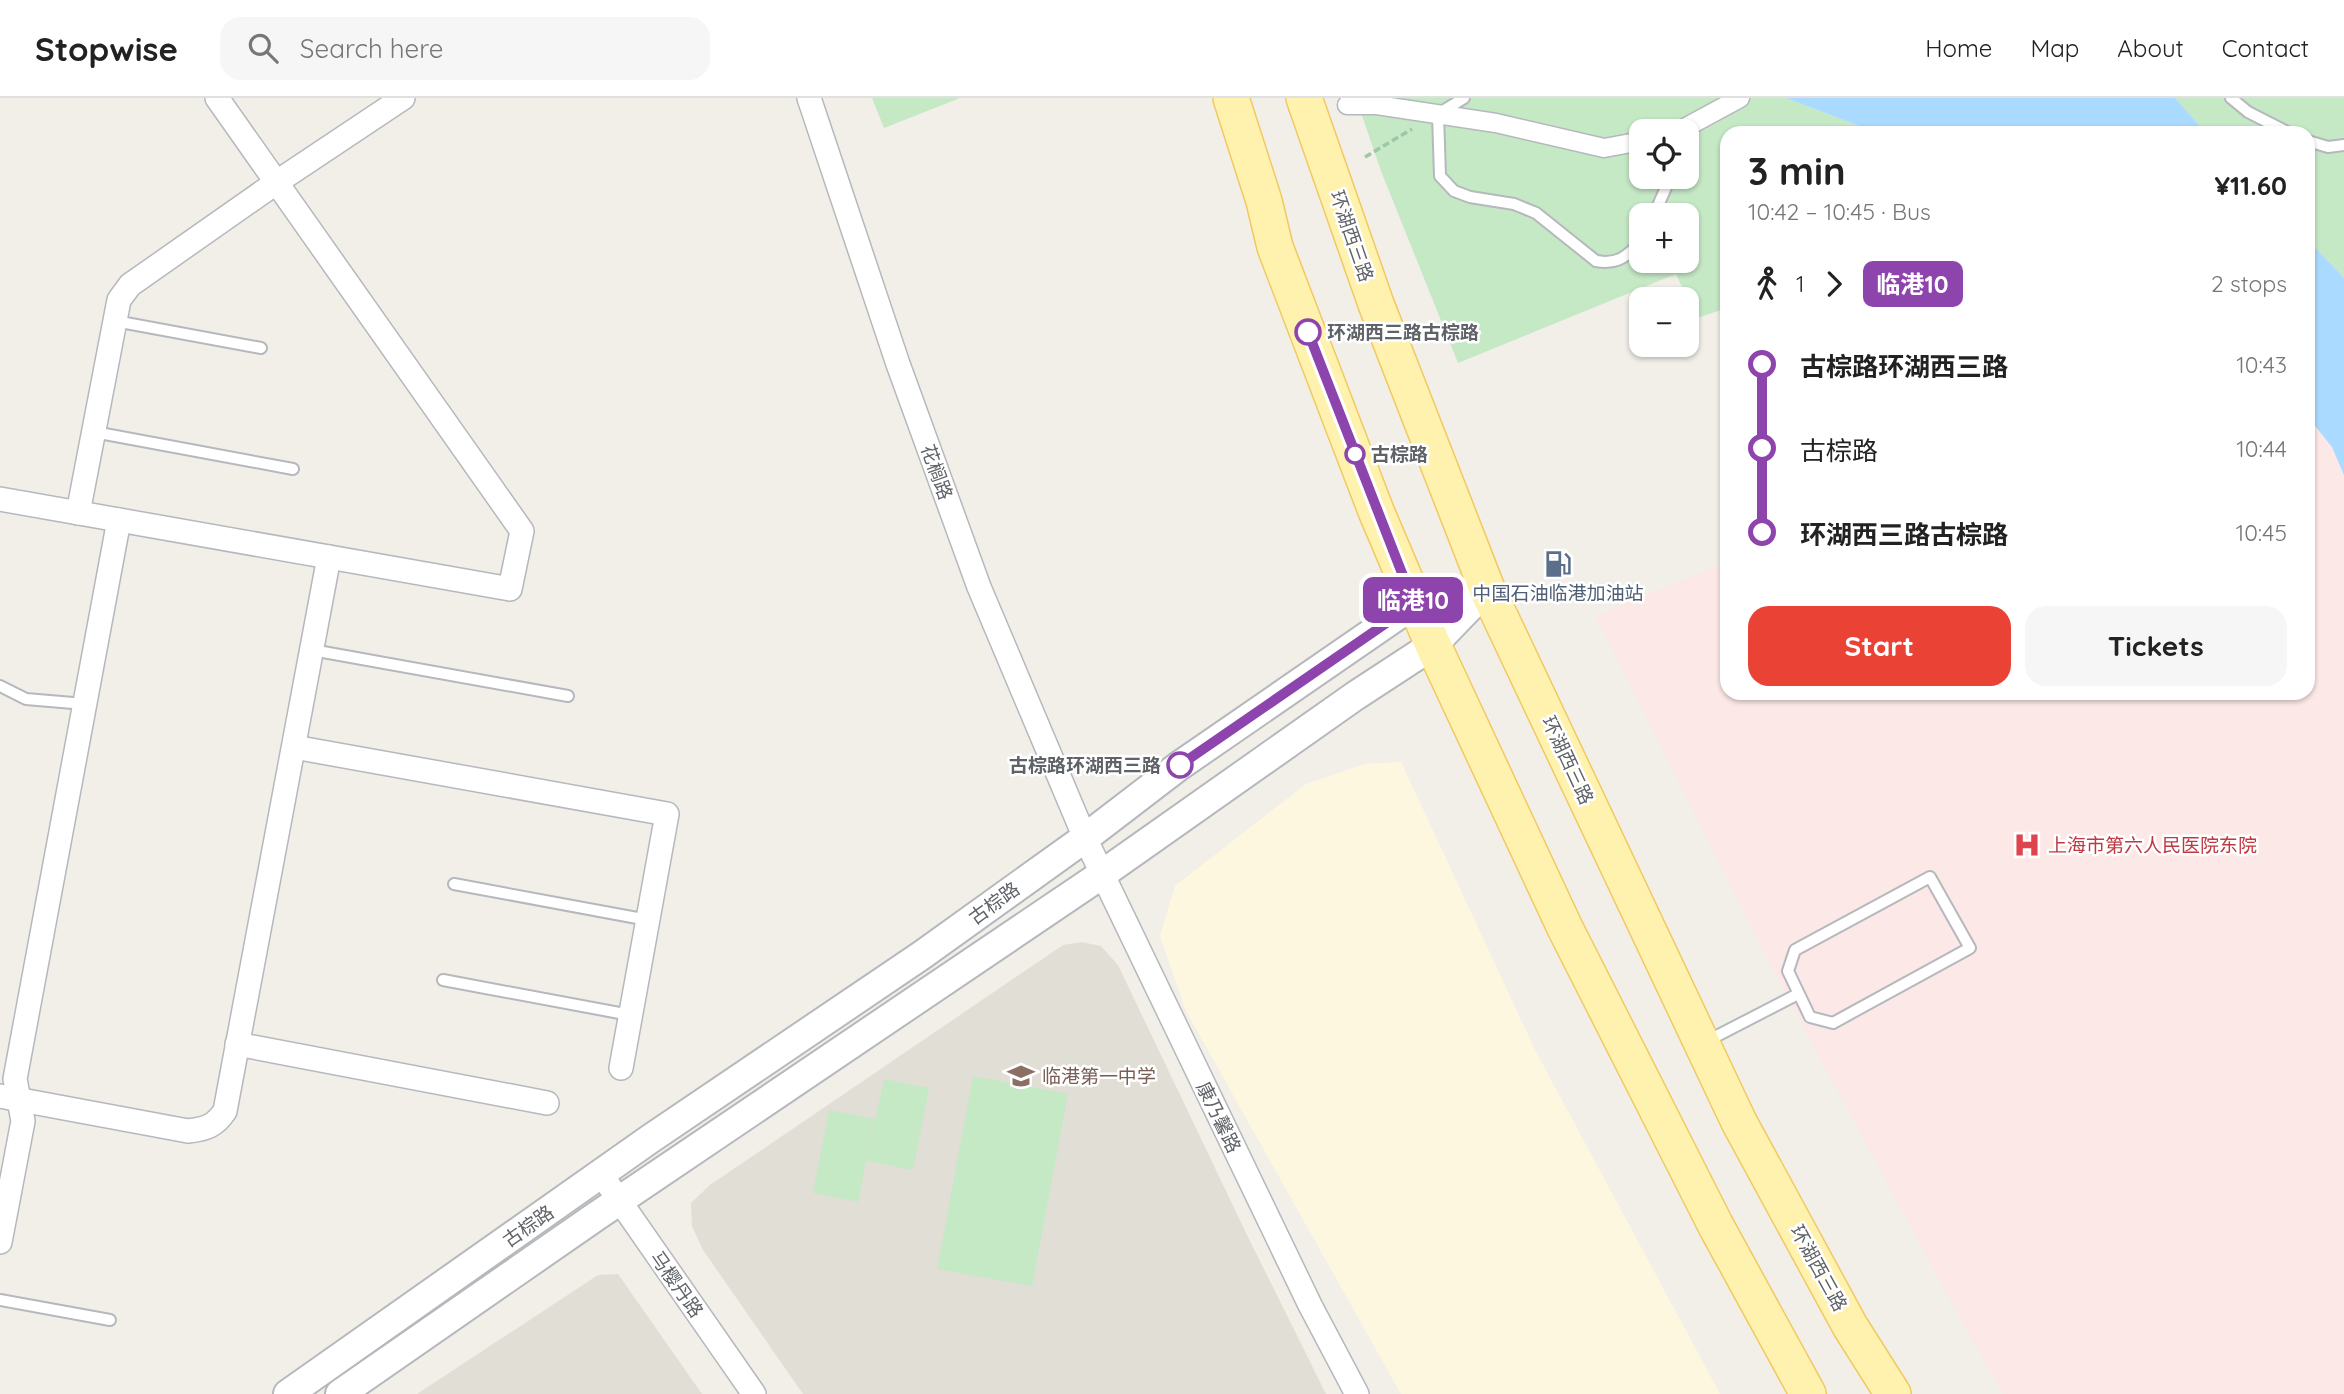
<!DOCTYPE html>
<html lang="en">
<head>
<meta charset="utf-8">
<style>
  body { margin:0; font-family:Quicksand,"Noto Sans SC",sans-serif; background:#f6f6f6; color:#222; height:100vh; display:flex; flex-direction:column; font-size:26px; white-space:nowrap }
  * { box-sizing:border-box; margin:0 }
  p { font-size:23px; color:#767676 }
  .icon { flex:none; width:38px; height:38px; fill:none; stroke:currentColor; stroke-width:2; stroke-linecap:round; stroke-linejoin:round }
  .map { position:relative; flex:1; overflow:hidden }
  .sheet { position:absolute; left:1720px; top:28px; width:595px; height:574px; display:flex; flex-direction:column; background:#fff; border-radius:21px; box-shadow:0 2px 5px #0004 }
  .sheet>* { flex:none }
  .badge { padding:0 14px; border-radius:10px; font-size:24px; line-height:46px }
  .tools { position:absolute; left:1629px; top:21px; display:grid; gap:14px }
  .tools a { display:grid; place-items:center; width:70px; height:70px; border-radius:14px; background:#fff; box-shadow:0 2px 5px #0004; font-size:35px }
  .map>.badge { position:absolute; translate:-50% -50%; box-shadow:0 0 0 4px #fff }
  .legs { display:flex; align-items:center; gap:10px; height:77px; padding:0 28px; font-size:23px }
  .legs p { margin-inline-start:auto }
  .head { display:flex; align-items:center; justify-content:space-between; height:119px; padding:0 28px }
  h1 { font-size:38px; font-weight:800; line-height:52px }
  .button { display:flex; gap:14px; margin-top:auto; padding:14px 28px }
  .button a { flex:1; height:80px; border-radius:21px; background:#ea4335; color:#fff; font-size:28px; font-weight:800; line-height:80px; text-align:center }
  .button a+a { background:#f6f6f6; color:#222 }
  ul { padding:0 28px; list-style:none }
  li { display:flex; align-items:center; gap:24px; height:84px; font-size:26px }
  li i { display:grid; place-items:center; width:10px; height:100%; margin:0 9px; background:currentColor }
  li i::after { content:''; width:18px; height:18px; margin:-9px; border:5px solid; border-radius:50%; background:#fff }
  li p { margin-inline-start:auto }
  li:first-child i { background:linear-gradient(#0000 50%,currentColor 0) }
  li:last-child i { background:linear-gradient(currentColor 50%,#0000 0) }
  header { display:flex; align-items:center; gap:42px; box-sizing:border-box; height:98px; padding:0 35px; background:#fff; border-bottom:2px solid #e0e0e0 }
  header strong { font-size:33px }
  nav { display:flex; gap:38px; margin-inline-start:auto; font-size:24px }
  .search { width:490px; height:63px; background:#f6f6f6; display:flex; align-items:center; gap:18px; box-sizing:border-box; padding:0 24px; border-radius:21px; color:#767676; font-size:26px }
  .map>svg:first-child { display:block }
</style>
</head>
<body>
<header>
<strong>Stopwise</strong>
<div class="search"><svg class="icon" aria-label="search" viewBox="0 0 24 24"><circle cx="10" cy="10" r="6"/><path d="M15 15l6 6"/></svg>Search here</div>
<nav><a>Home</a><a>Map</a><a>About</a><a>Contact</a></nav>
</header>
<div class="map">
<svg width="2344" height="1296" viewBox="0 0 2344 1296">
  <rect width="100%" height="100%" fill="#f1efe8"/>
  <polygon fill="#fef7e0" points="1401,664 1535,952 1720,1296 1401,1296 1186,913 1160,838 1175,788 1306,686 1365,666"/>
  <g fill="#e1ded6">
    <polygon points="1081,844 1101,848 1118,867 1247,1137 1326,1296 803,1296 703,1152 692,1128 691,1105 710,1087 1063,847"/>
    <polygon points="618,1176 702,1296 417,1296 598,1177"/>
  </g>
  <polygon fill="#fce8e6" points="2308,319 2332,349 2344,377 2344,1296 2004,1296 1969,1237 1787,899 1595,518 1727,464 1727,595 2308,595"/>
  <g fill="#c5e8c5" fill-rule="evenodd">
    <polygon points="872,0 960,0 884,30"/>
    <path d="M1356,0H1786L1878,35H1727V210L1697,220L1676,176L1458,265L1381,73ZM1642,33H1687V79H1642ZM1642,117H1687V163H1642Z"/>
    <polygon points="2175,0 2344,0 2344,180 2308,142 2308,35 2206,35"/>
    <polygon points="973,978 1068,996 1032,1188 937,1171"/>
    <polygon points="884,981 929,990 913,1072 867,1063"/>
    <polygon points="829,1012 875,1021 858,1104 813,1095"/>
  </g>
  <g fill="#aadaff">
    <polygon points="1786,0 2175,0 2206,35 1878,35"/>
    <polygon points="2308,142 2344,180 2344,377 2332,349 2308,319"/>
  </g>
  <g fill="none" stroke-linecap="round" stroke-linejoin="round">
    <defs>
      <g id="service">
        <path d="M1464,0L1438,16L1440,78L1454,93L1470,99L1514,106L1536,115L1596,163C1618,167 1627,158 1642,143"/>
        <polyline points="2231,0 2248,14 2289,35"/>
        <polyline points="2308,43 2328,49 2344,47"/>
        <polyline points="1654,117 1667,87 1667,79"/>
        <polyline points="115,223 261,250"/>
        <polyline points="94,334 293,371"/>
        <polyline points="312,552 568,598"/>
        <polyline points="0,588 26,601 85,606"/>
        <polygon points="1930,779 1970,850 1833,925 1810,919 1788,873 1795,852"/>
        <polyline points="454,786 648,822"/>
        <polyline points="443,882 630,917"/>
        <polyline points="1707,943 1798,896"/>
        <polyline points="0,1202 110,1222"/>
      </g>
      <g id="pedestrian">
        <polyline points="1347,7 1377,7 1496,25 1604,50 1642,43"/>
        <polyline points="1679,33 1740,0"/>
      </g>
      <g id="minor">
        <polyline points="809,0 898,266 979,489 1085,740 1310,1207 1357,1296"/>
        <polyline points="0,401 510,491 522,433 217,0"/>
        <polyline points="78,415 119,202 130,187 277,84 403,0"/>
        <polyline points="294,649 667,716 621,970"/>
        <polyline points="237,946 547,1005"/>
        <path d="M0,998L188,1033C206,1031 215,1028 225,1013L329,459"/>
        <polyline points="601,1076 754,1296"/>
        <polyline points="0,1144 23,1023 15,981 119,422"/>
      </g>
      <g id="tertiary">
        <polyline points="288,1296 650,1041 922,857 1085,740 1179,668 1414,506 1487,491"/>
        <polyline points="340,1296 595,1119 1101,777 1355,598 1433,547 1487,491"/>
      </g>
      <g id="primary">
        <polyline points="1231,0 1264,103 1275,149 1376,413 1433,547 1565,830 1716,1128 1808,1296"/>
        <polyline points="1304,0 1376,206 1487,491 1739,1024 1850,1228 1893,1296"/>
      </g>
    </defs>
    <use href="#service" stroke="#b5b8bc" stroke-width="14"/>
    <use href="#pedestrian" stroke="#b5b8bc" stroke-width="21"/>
    <use href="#minor" stroke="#b5b8bc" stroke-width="26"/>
    <use href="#tertiary" stroke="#b5b8bc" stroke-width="32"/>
    <use href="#primary" stroke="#f2c960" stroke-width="38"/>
    <polyline stroke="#9cc7a9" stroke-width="3.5" stroke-dasharray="7 3.5" stroke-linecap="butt" points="1365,59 1412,31"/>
    <use href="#service" stroke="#fff" stroke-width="10"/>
    <use href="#pedestrian" stroke="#fff" stroke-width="18"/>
    <use href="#minor" stroke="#fff" stroke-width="23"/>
    <use href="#tertiary" stroke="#fff" stroke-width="28"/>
    <use href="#primary" stroke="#fff2af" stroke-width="35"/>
  </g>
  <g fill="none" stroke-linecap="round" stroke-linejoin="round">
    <defs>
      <polyline id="line-1" points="1180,667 1414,506 1308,234"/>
    </defs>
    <use href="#line-1" stroke="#fff" stroke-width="16"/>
    <use href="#line-1" stroke="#8e44ad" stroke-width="10"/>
  </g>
  <defs>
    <symbol id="fuel-bare" viewBox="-9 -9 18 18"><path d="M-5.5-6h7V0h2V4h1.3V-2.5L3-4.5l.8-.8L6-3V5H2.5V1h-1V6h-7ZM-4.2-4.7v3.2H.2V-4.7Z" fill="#5c6f8a" stroke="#fff" stroke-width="2.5" paint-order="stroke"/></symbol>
    <symbol id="hospital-bare" viewBox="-9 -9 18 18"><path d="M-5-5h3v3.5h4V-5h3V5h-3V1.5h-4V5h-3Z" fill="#e0444e" stroke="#fff" stroke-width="2.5" paint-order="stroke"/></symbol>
    <symbol id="school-bare" viewBox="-9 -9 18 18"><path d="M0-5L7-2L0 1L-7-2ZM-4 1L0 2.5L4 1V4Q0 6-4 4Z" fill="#8d6e63" stroke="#fff" stroke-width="2.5" paint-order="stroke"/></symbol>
  </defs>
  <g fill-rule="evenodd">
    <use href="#fuel-bare" x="1539" y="447" width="38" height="38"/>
    <use href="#hospital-bare" x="2008" y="728" width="38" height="38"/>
    <use href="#school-bare" x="1002" y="959" width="38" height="38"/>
  </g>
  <g fill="#fff" stroke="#8e44ad" stroke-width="3.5">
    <circle cx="1308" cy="234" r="12"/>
    <circle cx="1355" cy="356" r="9"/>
    <circle cx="1180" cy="667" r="12"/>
  </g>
  <g text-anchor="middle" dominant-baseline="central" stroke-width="5" stroke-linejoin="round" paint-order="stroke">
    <g font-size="19" fill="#5f6368" stroke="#fff">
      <text transform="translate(1352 138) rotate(71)">环湖西三路</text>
      <text transform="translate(937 374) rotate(70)">花榈路</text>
      <text transform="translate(1568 662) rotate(65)">环湖西三路</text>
      <text transform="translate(994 805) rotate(-36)">古棕路</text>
      <text transform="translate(1219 1019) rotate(64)">康乃馨路</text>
      <text transform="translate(528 1128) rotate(-35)">古棕路</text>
      <text transform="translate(1819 1170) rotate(61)">环湖西三路</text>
      <text transform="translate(677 1186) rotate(55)">马樱丹路</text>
    </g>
    <g font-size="19" font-weight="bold" fill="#5f6368" stroke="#fff" text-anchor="start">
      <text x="1327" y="234">环湖西三路古棕路</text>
      <text x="1371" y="356">古棕路</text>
      <text x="1161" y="667" text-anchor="end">古棕路环湖西三路</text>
    </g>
    <g font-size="19" fill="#4e5e75" stroke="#fff">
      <text x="1558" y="495">中国石油临港加油站</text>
    </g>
    <g font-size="19" fill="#be3a42" stroke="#fff" text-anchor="start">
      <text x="2048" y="747">上海市第六人民医院东院</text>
    </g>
    <g font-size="19" fill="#785e54" stroke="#fff" text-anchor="start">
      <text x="1042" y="978">临港第一中学</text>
    </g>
  </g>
</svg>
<div class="tools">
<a><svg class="icon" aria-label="locate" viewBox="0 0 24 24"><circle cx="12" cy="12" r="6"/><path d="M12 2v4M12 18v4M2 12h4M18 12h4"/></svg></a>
<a>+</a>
<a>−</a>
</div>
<b class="badge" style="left:1413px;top:502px;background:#8e44ad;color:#fff">临港10</b>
<section class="sheet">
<div class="head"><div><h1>3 min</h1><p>10:42 – 10:45 · Bus</p></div><b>¥11.60</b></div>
<div class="legs"><svg class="icon" aria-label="walk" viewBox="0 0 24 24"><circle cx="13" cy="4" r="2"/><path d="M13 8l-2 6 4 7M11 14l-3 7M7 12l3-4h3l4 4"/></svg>1<svg class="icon" aria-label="forward" viewBox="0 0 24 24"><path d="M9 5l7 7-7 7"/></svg><b class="badge" style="background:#8e44ad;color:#fff">临港10</b><p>2 stops</p></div>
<ul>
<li><i style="color:#8e44ad"></i><b>古棕路环湖西三路</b><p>10:43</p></li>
<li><i style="color:#8e44ad"></i><span>古棕路</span><p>10:44</p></li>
<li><i style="color:#8e44ad"></i><b>环湖西三路古棕路</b><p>10:45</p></li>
</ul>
<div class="button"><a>Start</a><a>Tickets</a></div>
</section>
</div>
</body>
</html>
